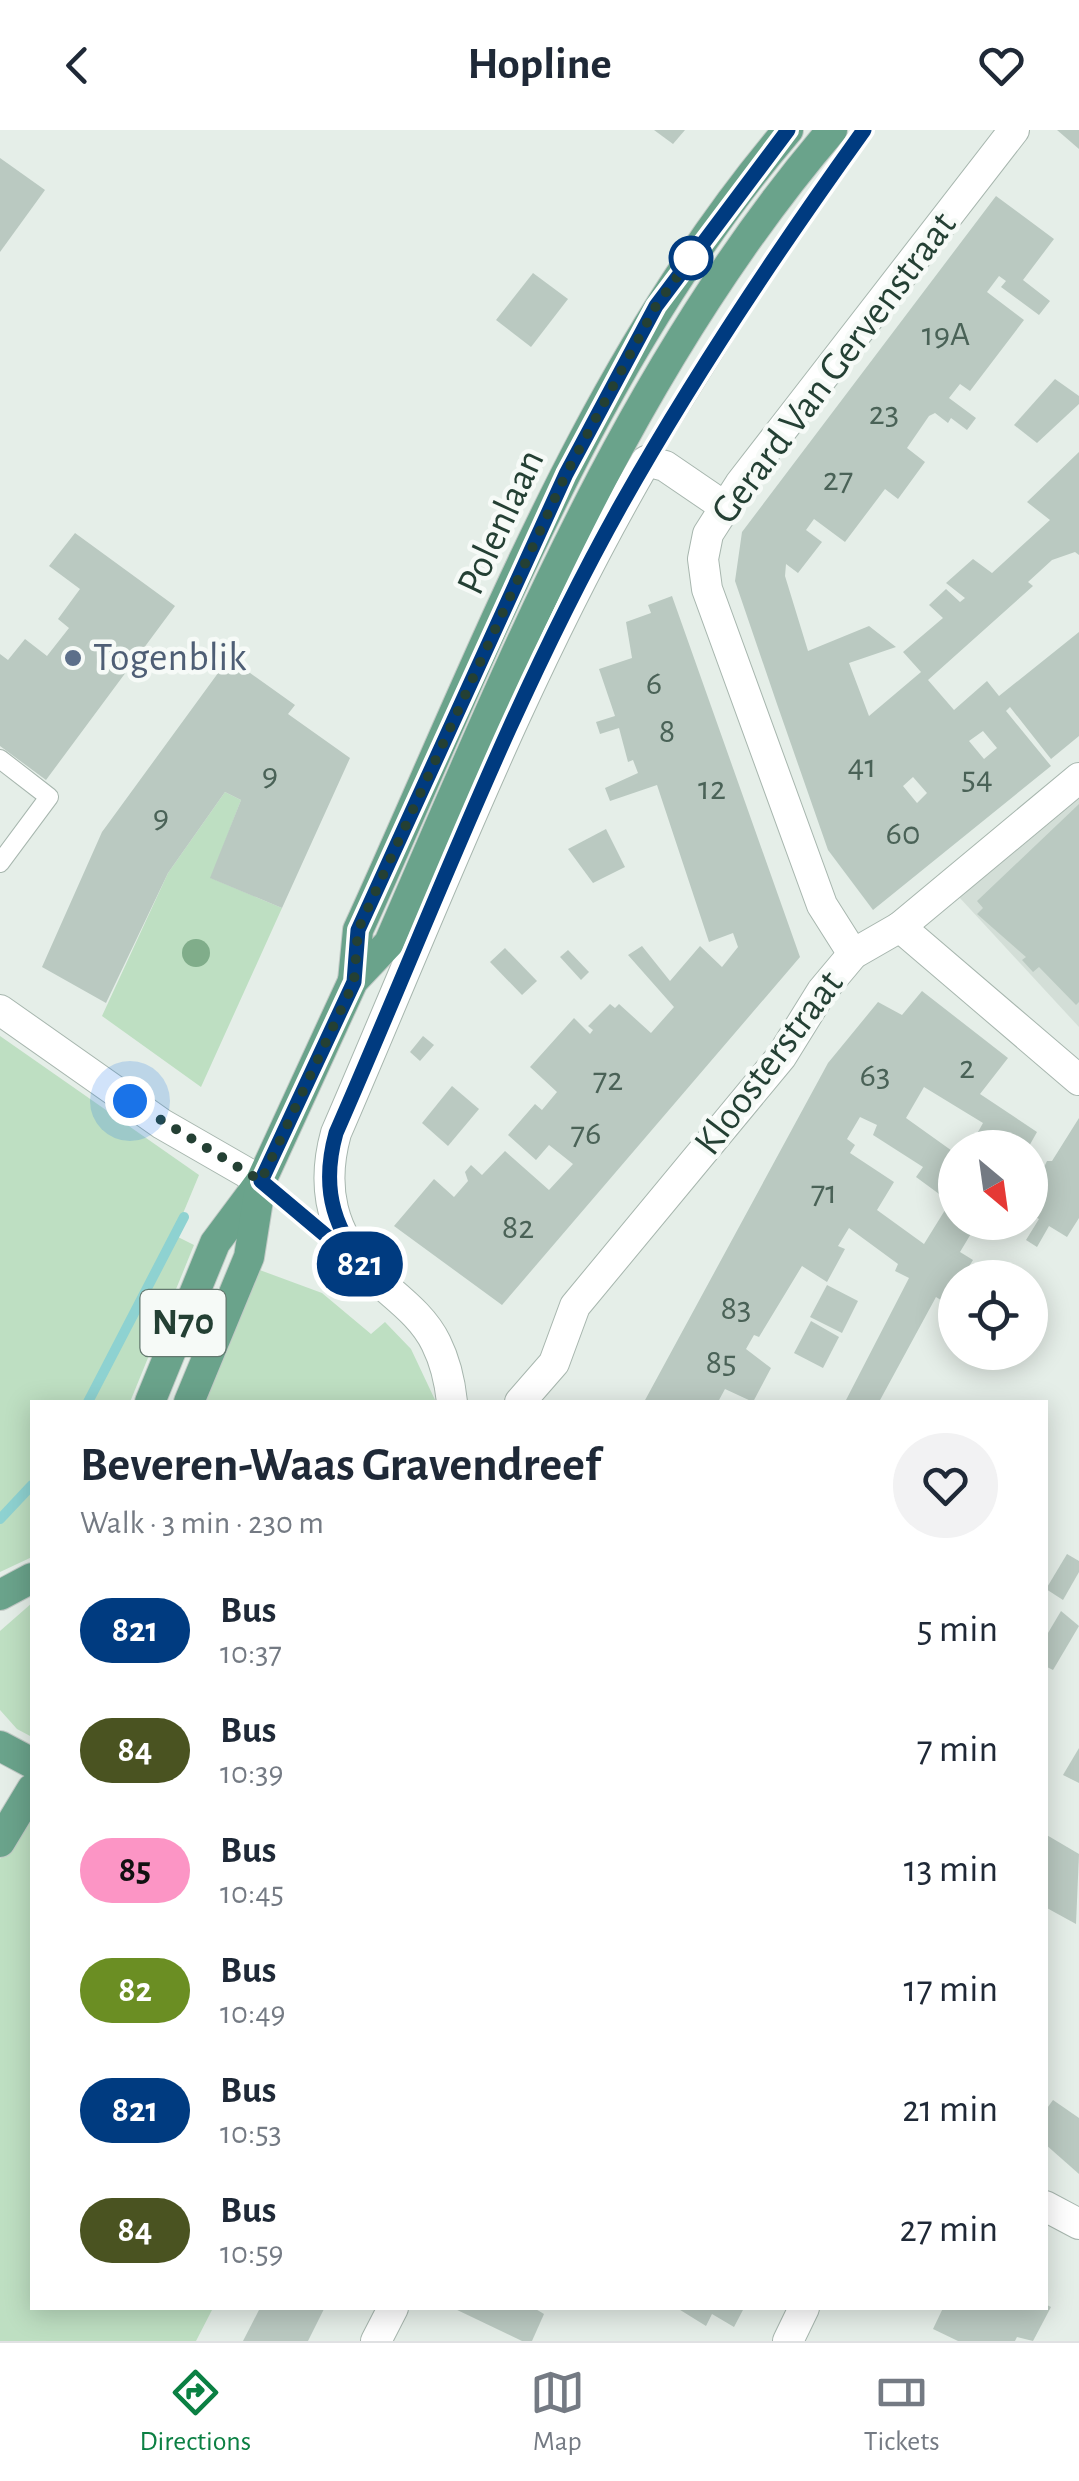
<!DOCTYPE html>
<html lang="en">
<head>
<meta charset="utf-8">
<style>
  body { margin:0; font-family:"Alegreya Sans",sans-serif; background:#f2f2f3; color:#1f2937; height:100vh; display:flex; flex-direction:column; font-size:38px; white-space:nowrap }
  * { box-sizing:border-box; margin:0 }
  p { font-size:32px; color:#747a83 }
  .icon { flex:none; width:55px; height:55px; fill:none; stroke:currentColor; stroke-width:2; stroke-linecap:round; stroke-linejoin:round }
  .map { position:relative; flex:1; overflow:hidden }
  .details { position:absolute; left:30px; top:1270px; width:1018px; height:910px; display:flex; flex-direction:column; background:#fff; border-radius:0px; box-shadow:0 5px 25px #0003 }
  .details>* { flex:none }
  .badge { padding:0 20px; border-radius:32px; font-size:35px; line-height:65px }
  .needle { width:65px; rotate:151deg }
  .fabs { position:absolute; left:938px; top:1000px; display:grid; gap:20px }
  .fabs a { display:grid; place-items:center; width:110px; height:110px; border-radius:50%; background:#fff; box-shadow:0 5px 25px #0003; font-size:50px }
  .you { position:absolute; width:50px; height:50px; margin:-25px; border:8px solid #fff; border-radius:50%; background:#1a73e8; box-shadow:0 0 0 15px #1a73e833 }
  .map>.badge { position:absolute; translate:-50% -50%; box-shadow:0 0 0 5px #fff }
  .round { display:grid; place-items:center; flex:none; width:105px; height:105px; border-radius:52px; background:#f2f2f3 }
  .head { display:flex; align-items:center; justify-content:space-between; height:170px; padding:0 50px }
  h1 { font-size:48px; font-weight:600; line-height:75px }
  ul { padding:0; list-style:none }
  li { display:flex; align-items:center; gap:30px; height:120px; padding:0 50px }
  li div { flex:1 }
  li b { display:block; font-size:38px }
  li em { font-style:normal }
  li .badge { min-width:110px; font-weight:700; text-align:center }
  header { display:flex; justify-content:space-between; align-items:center; height:130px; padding:0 50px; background:#fff; font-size:45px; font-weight:600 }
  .menu { display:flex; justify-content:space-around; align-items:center; height:140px; border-top:2px solid #e0e1e3; background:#fff; font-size:28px; color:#747a83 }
  .menu a { display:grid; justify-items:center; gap:5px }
  .menu .active { color:#0b8043 }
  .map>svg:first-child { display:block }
</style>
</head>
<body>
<header><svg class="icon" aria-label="back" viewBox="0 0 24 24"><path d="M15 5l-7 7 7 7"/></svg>Hopline<svg class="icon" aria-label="heart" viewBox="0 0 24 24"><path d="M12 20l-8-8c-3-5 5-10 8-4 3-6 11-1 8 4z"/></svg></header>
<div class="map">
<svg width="1079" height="2211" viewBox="0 0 1079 2211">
  <rect width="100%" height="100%" fill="#e5eee8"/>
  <polygon fill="#d3ded7" points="1079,657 1079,897 959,767"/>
  <g fill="#bedfc2">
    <polygon points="225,662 241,670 211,748 282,778 201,957 102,886 168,743"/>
    <polygon points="0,906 199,1045 174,1105 194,1115 130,1272 32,1272 32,1427 0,1442"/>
    <polygon points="257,1139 322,1163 371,1204 385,1192 411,1219 436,1272 199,1272"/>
    <polygon points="32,1473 32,1607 17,1599 0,1580 0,1501"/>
    <polygon points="32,1678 32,2178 213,2178 196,2211 0,2211 0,1729"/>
  </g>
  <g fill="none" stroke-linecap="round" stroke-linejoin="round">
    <g stroke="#8ed2d1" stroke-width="10">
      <polyline points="88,1272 184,1087"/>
      <polyline points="0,1389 32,1355"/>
    </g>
  </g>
  <g fill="#bac9c1" fill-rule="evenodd">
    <polygon points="654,0 685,0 673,14"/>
    <polygon points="1057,0 1079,0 1079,19"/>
    <polygon points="0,28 45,60 0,122"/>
    <path d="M996,66L1054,109L1023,150L1050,171L1039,185L1001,157L1006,151L999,146L987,162L1024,190L970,261L960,254L949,268L976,288L967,300L951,288L948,293L935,283L929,286L907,318L925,332L898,369L885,359L845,412L814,389L806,400L822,412L798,443L786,434L785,446L808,521L869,496L896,517L849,533L869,586L921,542L903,522L943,488L929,475L946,459L960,472L965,468L946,453L973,429L992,443L1050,390L1027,372L1079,322V425L1075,422L1052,430L1028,452L1033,456L928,550L954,580L987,551L999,566L1079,502V606L1051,629L1010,577L1006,581L1051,636L873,780L828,720L777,574L735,451L742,402ZM983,601L997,618L984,629L969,611ZM913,647L927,663L917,673L903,656Z"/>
    <polygon points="533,143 568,169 531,217 496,190"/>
    <polygon points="1055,249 1079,266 1079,274 1037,313 1014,295"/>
    <polygon points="75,403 175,476 46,650 0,616 0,524 8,530 25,509 47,526 69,498 58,489 80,459 49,436"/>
    <polygon points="672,466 800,827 502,1175 394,1096 434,1049 454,1067 468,1051 465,1042 471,1035 482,1045 505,1021 549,1060 573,1034 549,1015 536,1030 508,1005 535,974 542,980 557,962 530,937 574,888 590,904 593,900 588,896 610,874 615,878 619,874 651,903 674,877 628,825 642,816 670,851 700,816 722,837 738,817 733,803 709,812 657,655 610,671 605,658 638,643 633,630 628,632 619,598 600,604 596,592 615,586 599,539 632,528 626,492 651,483 648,475"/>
    <polygon points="229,528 295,575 288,584 350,628 282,778 210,748 241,670 225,662 168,743 106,873 42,837 102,702"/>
    <polygon points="1079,674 1079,872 1076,875 1039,837 1033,842 1022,830 1026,827 977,784 983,778 977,771"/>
    <polygon points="606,699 625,737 593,753 568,719"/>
    <polygon points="505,818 537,851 522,865 490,832"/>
    <polygon points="568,820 589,842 581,850 560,827"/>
    <path d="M922,861L1008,928L980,964L1037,1002L1028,1018H969L983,993L924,957L906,988L955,1023V1092H978L960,1122L973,1130L962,1148H955L952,1164L944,1172L936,1167L879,1272H845L909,1148L895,1141L898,1134L849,1098L838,1116L845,1119L827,1152L802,1136L759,1207L754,1205L746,1219L771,1238L753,1272L725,1259L718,1272H644L828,933L878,872L902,885ZM860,987L877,995L873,1005L923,1037L916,1047L950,1072L924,1114L877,1080L894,1052L850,1023L855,1015L847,1009Z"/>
    <polygon points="423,906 434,915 420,931 410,922"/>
    <polygon points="452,956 479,979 448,1016 422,993"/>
    <polygon points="1079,988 1079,1088 1067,1107 1049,1096 1037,1117 1026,1110 1039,1089 1030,1084 1030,1066 1047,1031 1052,1031"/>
    <polygon points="827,1155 858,1171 842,1203 810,1187"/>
    <polygon points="811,1191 839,1207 823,1238 794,1223"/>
    <polygon points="1067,1424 1079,1431 1079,1442 1063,1470 1046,1459"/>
    <polygon points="1061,1481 1079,1496 1053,1540 1045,1536 1045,1508"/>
    <polygon points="1079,1618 1079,1653 1063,1645"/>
    <polygon points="1045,1704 1079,1724 1076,1794 1045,1777"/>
    <polygon points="1053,1970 1079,1988 1079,2044 1045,2014 1045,1981"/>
    <polygon points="1045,2174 1051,2177 1033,2211 1017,2207 1015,2211 958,2211 933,2199 943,2178 1045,2178"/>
    <polygon points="260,2178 320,2178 324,2179 308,2211 243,2211"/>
    <polygon points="453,2178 534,2178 544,2184 532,2211 522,2211"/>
    <polygon points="677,2178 744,2178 734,2197 712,2184 706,2196"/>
  </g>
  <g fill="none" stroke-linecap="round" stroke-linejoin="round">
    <defs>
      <g id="service">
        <polyline points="646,331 761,147 864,0"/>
        <polyline points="0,629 49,667 0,733"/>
        <polyline points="261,1051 345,1122"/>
      </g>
      <g id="minor">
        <polyline points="900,797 1079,950"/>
        <polyline points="853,824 822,775 707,459 703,429 708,404 740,354 1014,0"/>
        <polyline points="0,880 162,994 261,1051"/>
        <path d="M452,1272C450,1253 445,1231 436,1213C422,1184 394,1166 372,1145C331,1104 321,1057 336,1003C434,777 522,544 646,331L665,336L725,377"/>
        <polyline points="520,1272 554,1233 575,1176 781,927 822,861 853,824 900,797 1079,648"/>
        <polyline points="1045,2076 1079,2094"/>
        <polyline points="376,2211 393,2178"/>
        <polyline points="788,2211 804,2178"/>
      </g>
      <g id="primary">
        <path d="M353,851L358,800C483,526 590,232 788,0"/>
        <polyline points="150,1272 215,1113 259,1054"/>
        <path d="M189,1272L249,1127L261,1051L353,851L389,813C513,530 629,237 832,0"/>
        <polyline points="0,1465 32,1448"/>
        <polyline points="0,1616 32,1633"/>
        <polyline points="0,1712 32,1659"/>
      </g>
    </defs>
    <use href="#service" stroke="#a7b6ae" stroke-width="20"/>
    <use href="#minor" stroke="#a7b6ae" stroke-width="32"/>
    <use href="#primary" stroke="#c2cac6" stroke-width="32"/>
    <use href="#service" stroke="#fff" stroke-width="18"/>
    <use href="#minor" stroke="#fff" stroke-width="30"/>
    <use href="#primary" stroke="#6aa38b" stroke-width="30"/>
  </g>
  <circle fill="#80ad8a" cx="196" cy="823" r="14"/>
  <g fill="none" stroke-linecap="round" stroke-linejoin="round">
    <defs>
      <path id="line" d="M788,0L656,176L566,344L358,800L354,852L261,1051L374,1146C334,1103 320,1060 336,1003C428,793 509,575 621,375C694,245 777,121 864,0"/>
    </defs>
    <use href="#line" stroke="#fff" stroke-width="22"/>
    <use href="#line" stroke="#003b80" stroke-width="15"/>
    <polyline stroke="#244034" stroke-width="10" stroke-dasharray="0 18" points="130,971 261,1051 354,852 358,800 566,344 656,176 699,117 691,128"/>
  </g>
  <circle fill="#fff" stroke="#003b80" stroke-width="5" cx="691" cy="128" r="20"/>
  <circle fill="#5c6f8a" stroke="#f6faf7" stroke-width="4" cx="73" cy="528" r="10"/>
  <g text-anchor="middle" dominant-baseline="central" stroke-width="9" stroke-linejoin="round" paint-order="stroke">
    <g font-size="35" fill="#4a6257">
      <text x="946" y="204">19A</text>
      <text x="884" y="283">23</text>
      <text x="838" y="349">27</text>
      <text x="654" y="553">6</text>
      <text x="667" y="601">8</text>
      <text x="862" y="636">41</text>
      <text x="270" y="644">9</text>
      <text x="977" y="648">54</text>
      <text x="712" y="658">12</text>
      <text x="161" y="686">9</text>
      <text x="903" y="703">60</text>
      <text x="967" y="937">2</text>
      <text x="875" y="945">63</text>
      <text x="608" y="949">72</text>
      <text x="586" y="1003">76</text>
      <text x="824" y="1062">71</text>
      <text x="518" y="1097">82</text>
      <text x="736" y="1178">83</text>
      <text x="721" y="1232">85</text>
    </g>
    <rect fill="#f6faf7" stroke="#63786e" stroke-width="2.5" x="140.5" y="1160" width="85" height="66" rx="8"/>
    <g font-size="38" font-weight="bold" fill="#244034">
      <text x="183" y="1193">N70</text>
    </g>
    <g font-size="40" fill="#244034" stroke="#f6faf7">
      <text transform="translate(834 238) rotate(-53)">Gerard Van Gervenstraat</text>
      <text transform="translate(501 392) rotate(-65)">Polenlaan</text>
      <text transform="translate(769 933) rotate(-53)">Kloosterstraat</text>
    </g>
    <g font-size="40" fill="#4e5e75" stroke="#f6faf7" text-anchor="start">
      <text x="93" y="528">Togenblik</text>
    </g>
  </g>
</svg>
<div class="fabs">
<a><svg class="needle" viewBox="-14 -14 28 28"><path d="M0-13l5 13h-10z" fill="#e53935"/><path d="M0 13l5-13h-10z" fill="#747a83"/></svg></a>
<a><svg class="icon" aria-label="locate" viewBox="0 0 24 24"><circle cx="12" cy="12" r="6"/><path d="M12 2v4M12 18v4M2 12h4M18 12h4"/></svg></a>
</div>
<div class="you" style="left:130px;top:971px"></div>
<b class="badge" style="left:360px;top:1134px;background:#003b80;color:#fff">821</b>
<section class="details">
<div class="head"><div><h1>Beveren-Waas Gravendreef</h1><p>Walk · 3 min · 230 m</p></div><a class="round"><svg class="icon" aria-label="heart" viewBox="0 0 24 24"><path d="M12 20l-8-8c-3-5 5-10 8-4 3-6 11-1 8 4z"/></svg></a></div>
<ul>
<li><span class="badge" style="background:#003b80;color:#fff">821</span><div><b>Bus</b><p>10:37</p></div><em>5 min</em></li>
<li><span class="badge" style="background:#4a5321;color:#fff">84</span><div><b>Bus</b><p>10:39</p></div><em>7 min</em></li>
<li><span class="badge" style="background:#fc95c5;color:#111">85</span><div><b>Bus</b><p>10:45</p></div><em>13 min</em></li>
<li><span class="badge" style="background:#6b8e23;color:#fff">82</span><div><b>Bus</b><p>10:49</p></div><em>17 min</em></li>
<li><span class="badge" style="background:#003b80;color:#fff">821</span><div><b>Bus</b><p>10:53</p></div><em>21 min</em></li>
<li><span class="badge" style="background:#4a5321;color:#fff">84</span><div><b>Bus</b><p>10:59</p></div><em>27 min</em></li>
</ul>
</section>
</div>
<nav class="menu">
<a class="active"><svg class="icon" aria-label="directions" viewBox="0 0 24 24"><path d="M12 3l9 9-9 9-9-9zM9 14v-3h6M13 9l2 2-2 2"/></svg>Directions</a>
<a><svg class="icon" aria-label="map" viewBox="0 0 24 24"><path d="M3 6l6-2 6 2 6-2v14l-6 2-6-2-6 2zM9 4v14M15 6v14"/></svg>Map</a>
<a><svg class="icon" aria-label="tickets" viewBox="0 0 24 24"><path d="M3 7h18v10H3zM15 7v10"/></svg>Tickets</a>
</nav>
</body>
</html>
